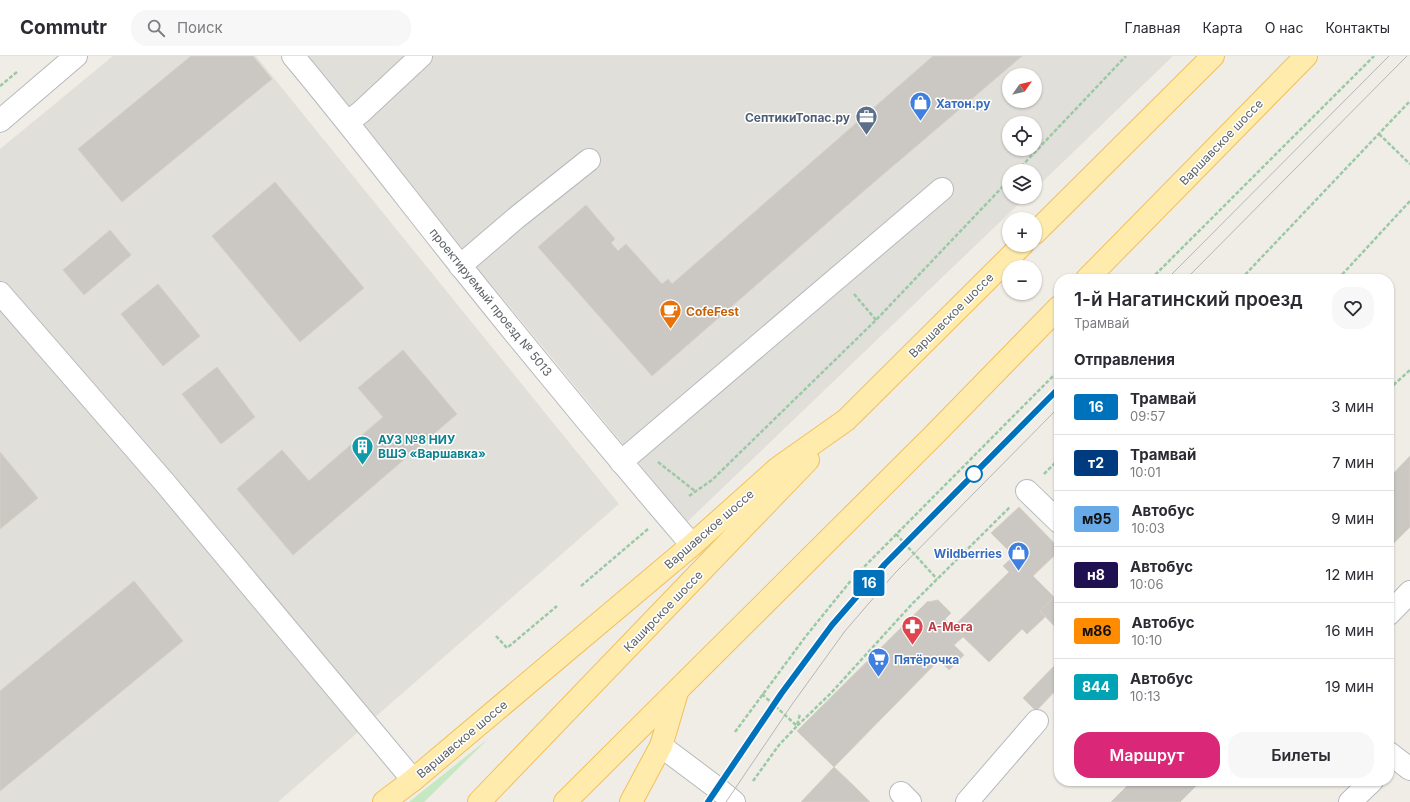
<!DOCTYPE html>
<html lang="ru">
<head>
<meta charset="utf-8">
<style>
  body { margin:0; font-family:Inter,sans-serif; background:#f7f7f7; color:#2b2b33; height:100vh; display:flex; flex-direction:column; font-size:15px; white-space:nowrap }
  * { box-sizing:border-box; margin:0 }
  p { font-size:13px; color:#7c7c81 }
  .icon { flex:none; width:22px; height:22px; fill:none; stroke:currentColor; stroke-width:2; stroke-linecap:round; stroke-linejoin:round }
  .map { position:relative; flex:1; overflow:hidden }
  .drawer { position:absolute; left:1054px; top:218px; width:340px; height:512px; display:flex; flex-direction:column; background:#fff; border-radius:16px; box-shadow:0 1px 3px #0004 }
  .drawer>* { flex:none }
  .badge { padding:0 8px; border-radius:3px; font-size:14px; line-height:26px }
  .needle { width:26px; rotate:56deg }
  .tools { position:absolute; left:1002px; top:12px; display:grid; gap:8px }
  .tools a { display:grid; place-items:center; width:40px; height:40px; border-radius:50%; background:#fff; box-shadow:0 1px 3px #0004; font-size:20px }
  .map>.badge { position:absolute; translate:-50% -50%; box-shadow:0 0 0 2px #fff }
  h2 { padding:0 20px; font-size:15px; line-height:36px }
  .round { display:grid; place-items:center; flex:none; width:42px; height:42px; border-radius:16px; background:#f7f7f7 }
  .head { display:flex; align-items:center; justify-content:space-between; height:68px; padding:0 20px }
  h1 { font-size:19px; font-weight:600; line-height:30px }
  .action { display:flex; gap:8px; margin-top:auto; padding:8px 20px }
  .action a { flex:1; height:46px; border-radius:16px; background:#db2777; color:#fff; font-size:16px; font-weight:600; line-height:46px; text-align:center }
  .action a+a { background:#f7f7f7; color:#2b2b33 }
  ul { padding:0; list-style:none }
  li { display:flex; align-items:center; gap:12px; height:56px; padding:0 20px; border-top:1px solid #e1e1e2 }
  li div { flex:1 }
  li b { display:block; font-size:15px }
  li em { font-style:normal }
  li .badge { min-width:44px; font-weight:700; text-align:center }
  header { display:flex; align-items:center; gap:24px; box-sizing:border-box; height:56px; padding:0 20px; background:#fff; border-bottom:1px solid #e1e1e2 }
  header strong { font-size:19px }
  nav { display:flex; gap:22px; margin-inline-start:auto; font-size:14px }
  .search { width:280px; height:36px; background:#f7f7f7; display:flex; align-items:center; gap:10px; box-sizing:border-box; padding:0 14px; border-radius:16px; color:#7c7c81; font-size:15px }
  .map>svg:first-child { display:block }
</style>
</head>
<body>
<header>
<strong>Commutr</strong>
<div class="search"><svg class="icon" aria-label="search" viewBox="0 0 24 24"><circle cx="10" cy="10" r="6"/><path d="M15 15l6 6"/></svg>Поиск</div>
<nav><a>Главная</a><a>Карта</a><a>О нас</a><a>Контакты</a></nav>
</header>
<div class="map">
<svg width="1410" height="746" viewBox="0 0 1410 746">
  <rect width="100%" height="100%" fill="#f0ede6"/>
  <g fill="#e1dfda" fill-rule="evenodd">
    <polygon points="113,0 256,0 619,448 278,746 0,746 0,93"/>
    <path d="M303,0H1173L1035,133V115H1009V141H1026L687,466ZM1009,19H1035V45H1009ZM1009,67H1035V93H1009Z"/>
  </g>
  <polygon fill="#c5e8c2" points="489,682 424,746 409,746"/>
  <g fill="#cbc8c3" stroke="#d5cfc4">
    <polygon points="191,0 253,0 272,23 122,146 78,93"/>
    <polygon points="933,0 1022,0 866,133 652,320 538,191 586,149 615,183 611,187 618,195 626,188 662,228 668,223 672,228"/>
    <polygon points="275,126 364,232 300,286 212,180"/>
    <polygon points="110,174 131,199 84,239 63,214"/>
    <polygon points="158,228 200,280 163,310 121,258"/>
    <polygon points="403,294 457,358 293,499 237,433 282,394 309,425 383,361 358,332"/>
    <polygon points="217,311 255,361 221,388 182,338"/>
    <polygon points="0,396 38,442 0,473"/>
    <polygon points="1410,400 1410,471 1389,492 1389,422"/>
    <polygon points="1019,451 1059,492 1059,495 1033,520 1054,541 1040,555 1045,561 1027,578 1022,573 989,606 953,571 1009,516 1003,510 1014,500 991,477"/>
    <polygon points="134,525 183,585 0,735 0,635"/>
    <polygon points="1054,541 1059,546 1059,575 1040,555"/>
    <polygon points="938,544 951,557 945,563 963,581 954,589 964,599 949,614 939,604 834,711 797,675 928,545 928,546"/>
    <polygon points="1059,605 1059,631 1036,655 1023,642"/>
    <polygon points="834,711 854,730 870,746 801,746"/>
    <polygon points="1132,725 1201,725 1180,746 1111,746"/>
  </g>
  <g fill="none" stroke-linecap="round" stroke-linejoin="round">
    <defs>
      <g id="minor">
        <path d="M293,0C350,68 404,139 459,208C535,303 613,397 692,489"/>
        <polyline points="0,65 76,0"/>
        <polyline points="348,66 361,56 421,0"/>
        <polyline points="460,210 516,162 589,104"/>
        <polyline points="0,237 165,427 413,724"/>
        <polyline points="621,406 942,133"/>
        <polyline points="1027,435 1059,466"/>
        <polyline points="1389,558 1410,536"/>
        <polyline points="661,690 717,732 734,746"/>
        <polyline points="1389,697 1410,713"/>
        <polyline points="901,737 910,746"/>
        <polyline points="967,746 1037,665"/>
        <polyline points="1350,746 1372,725"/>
      </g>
      <g id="major">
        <polyline points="1035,177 1213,0"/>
        <polyline points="1087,223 1306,0"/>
        <polyline points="384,746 413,724 692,489 778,412 846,364 1022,189"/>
        <polyline points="479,746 808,404"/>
        <polyline points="565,746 933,380 1059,251"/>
        <polyline points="631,746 661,690 677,636"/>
      </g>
    </defs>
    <use href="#minor" stroke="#b6b9bd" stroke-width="24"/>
    <use href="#major" stroke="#f3bf5c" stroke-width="24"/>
    <g stroke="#9bc9a6" stroke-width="2.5" stroke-dasharray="4 2" stroke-linecap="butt">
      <polyline points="0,30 17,16"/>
      <polyline points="1379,78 1410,108"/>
      <polyline points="1017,115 1126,0"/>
      <polyline points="1151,223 1374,0"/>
      <polyline points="1241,223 1410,45"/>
      <polyline points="1338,223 1410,145"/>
      <polyline points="854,238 876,264"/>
      <polyline points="1389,333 1410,314"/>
      <polyline points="658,406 695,435"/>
      <polyline points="1044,418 1059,403"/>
      <polyline points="689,440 712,424 876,264 1009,124"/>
      <polyline points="896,478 937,523"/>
      <polyline points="581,530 648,473"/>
      <polyline points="496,580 507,592 557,550"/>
      <polyline points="762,638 797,670 831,637 912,548 1010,451"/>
      <polyline points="735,676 806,580 853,522 1059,314"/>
      <polyline points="753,725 779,689 797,670 800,658"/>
    </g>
    <use href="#minor" stroke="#fff" stroke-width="22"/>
    <use href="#major" stroke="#ffecac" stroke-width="22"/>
    <g stroke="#b4b5b6" stroke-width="1">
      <polyline points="1167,223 1389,0"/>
      <polyline points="1186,223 1407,0"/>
      <polyline points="708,746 781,638 832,569 885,508 1059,332"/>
      <polyline points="726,746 793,647 845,575 895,517 1059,351"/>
    </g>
  </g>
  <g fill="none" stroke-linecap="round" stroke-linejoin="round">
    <defs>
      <polyline id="line" points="708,746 781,638 832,569 885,508 1059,332"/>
    </defs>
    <use href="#line" stroke="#fff" stroke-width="9"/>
    <use href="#line" stroke="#0072bc" stroke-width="6"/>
  </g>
  <defs>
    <symbol id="shop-pin" viewBox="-11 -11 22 30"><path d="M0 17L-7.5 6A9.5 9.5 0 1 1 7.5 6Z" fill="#3f7fe0" stroke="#fff"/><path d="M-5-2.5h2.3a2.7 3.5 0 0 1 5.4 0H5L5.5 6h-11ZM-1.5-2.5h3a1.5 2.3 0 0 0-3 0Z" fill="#fff"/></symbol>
    <symbol id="office-pin" viewBox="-11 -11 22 30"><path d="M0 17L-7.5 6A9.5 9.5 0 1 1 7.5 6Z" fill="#5c6f8a" stroke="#fff"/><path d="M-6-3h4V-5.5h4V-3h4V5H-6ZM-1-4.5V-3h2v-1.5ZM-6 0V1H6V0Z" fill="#fff"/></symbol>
    <symbol id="cafe-pin" viewBox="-11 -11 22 30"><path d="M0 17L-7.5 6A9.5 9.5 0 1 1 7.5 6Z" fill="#e8710a" stroke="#fff"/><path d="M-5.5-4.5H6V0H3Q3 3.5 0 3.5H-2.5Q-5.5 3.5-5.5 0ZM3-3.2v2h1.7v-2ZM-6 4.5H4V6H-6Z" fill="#fff"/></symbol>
    <symbol id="building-pin" viewBox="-11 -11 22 30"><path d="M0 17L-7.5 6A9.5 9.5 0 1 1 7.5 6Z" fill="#0f9aa8" stroke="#fff"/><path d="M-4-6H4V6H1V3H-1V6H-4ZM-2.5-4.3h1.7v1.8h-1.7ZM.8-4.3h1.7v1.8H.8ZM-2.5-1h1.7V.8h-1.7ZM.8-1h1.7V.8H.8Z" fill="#fff"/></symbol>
    <symbol id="pharmacy-pin" viewBox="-11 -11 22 30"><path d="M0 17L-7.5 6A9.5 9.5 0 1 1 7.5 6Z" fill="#e0444e" stroke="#fff"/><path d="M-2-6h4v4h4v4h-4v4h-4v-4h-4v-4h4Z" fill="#fff"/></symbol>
    <symbol id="supermarket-pin" viewBox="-11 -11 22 30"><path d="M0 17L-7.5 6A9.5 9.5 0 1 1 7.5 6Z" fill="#3f7fe0" stroke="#fff"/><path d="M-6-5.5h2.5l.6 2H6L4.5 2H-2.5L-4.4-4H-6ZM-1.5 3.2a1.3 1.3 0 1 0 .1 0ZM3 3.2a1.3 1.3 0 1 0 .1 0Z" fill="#fff"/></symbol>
  </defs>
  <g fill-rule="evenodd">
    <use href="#shop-pin" x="908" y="34" width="25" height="34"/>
    <use href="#office-pin" x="854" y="48" width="25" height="34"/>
    <use href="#cafe-pin" x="658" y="242" width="25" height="34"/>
    <use href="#building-pin" x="350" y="378" width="25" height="34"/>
    <use href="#shop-pin" x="1006" y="484" width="25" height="34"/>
    <use href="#pharmacy-pin" x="900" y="558" width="25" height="34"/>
    <use href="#supermarket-pin" x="866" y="590" width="25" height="34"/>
  </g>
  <circle fill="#fff" stroke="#0072bc" stroke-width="2" cx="974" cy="418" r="8"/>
  <g text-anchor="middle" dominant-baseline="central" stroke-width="3" stroke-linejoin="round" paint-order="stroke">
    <g font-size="12" font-weight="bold" fill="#366cbe" stroke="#fff" text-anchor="start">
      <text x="936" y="47">Хатон.ру</text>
      <text x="1002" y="497" text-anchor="end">Wildberries</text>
      <text x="894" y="603">Пятёрочка</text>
    </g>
    <g font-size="12" font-weight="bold" fill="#4e5e75" stroke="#fff" text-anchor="end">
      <text x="850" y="61">СептикиТопас.ру</text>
    </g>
    <g font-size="12" fill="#5d6266" stroke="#fff">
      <text transform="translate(1221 86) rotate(-46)">Варшавское шоссе</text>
      <text transform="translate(491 246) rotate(51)">проектируемый проезд № 5013</text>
      <text transform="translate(951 259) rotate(-45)">Варшавское шоссе</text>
      <text transform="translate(709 473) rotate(-41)">Варшавское шоссе</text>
      <text transform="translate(663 555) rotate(-46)">Каширское шоссе</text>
      <text transform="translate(462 683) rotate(-40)">Варшавское шоссе</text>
    </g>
    <g font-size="12" font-weight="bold" fill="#c56008" stroke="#fff" text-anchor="start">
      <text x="686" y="255">CofeFest</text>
    </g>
    <g font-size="12" font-weight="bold" fill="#0d838f" stroke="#fff" text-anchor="start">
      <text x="378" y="383">АУЗ №8 НИУ<tspan x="378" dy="14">ВШЭ «Варшавка»</tspan></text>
    </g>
    <g font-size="12" font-weight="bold" fill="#be3a42" stroke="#fff" text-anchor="start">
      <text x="928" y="570">А-Мега</text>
    </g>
  </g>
</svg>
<div class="tools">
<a><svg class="needle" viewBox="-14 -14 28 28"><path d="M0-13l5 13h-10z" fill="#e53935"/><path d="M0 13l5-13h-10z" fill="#7c7c81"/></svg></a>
<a><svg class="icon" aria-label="locate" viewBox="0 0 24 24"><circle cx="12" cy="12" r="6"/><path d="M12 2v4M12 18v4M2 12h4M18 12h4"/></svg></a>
<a><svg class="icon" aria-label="layers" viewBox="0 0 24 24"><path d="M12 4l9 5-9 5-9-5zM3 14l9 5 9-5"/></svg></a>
<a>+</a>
<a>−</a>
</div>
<b class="badge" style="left:869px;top:527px;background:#0072bc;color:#fff">16</b>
<section class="drawer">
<div class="head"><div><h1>1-й Нагатинский проезд</h1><p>Трамвай</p></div><a class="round"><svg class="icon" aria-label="heart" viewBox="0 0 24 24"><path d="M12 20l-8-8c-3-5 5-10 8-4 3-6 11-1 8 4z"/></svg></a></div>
<h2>Отправления</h2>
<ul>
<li><span class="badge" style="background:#0072bc;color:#fff">16</span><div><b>Трамвай</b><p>09:57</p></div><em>3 мин</em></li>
<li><span class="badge" style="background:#003b80;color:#fff">т2</span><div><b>Трамвай</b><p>10:01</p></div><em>7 мин</em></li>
<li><span class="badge" style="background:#68aae7;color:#111">м95</span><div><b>Автобус</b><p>10:03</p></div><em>9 мин</em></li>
<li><span class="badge" style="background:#1f1051;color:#fff">н8</span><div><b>Автобус</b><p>10:06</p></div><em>12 мин</em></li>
<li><span class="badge" style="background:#ff8b00;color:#111">м86</span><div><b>Автобус</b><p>10:10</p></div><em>16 мин</em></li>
<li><span class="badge" style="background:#00a3b4;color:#fff">844</span><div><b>Автобус</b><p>10:13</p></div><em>19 мин</em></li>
</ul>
<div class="action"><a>Маршрут</a><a>Билеты</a></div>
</section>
</div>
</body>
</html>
